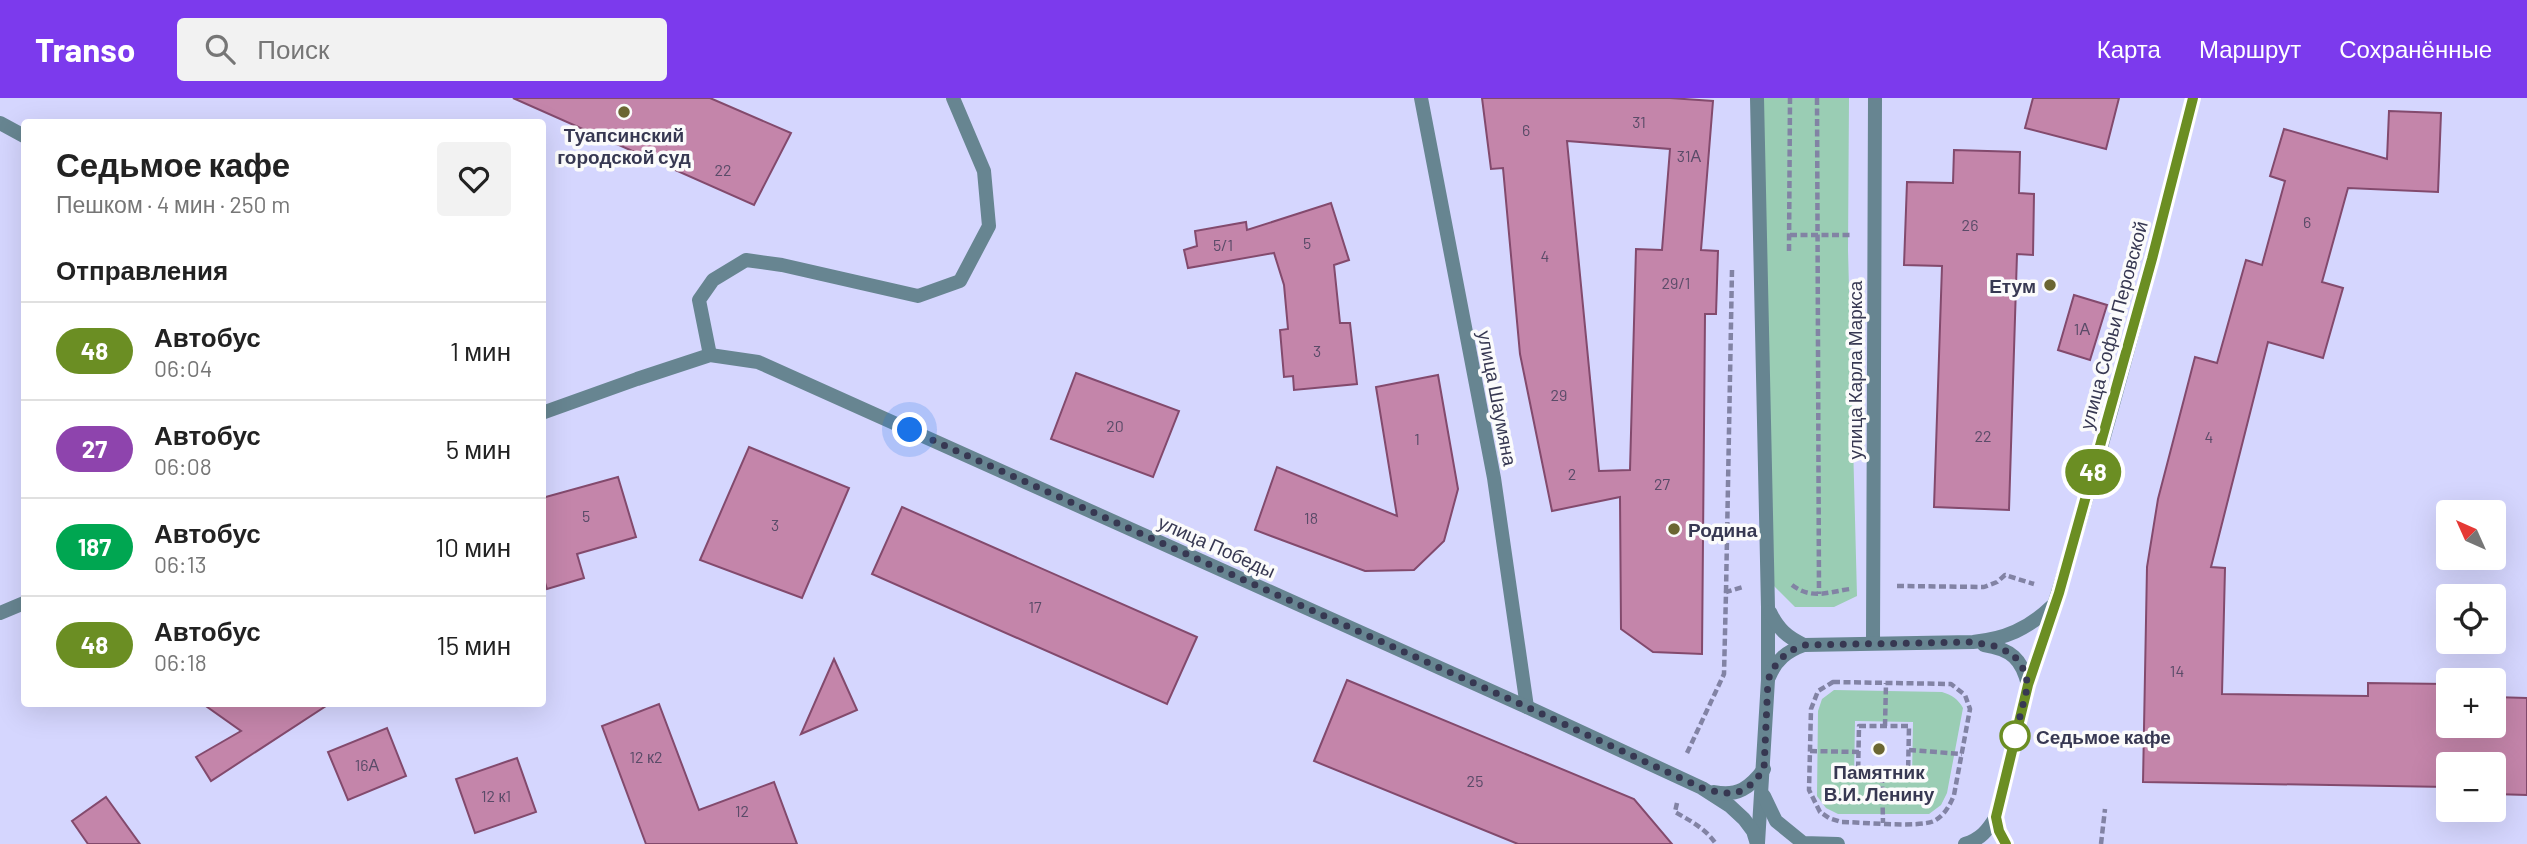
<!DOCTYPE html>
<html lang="ru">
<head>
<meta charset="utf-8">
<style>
  body { margin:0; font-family:Barlow,sans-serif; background:#f2f2f2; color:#222; height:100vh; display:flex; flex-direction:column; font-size:26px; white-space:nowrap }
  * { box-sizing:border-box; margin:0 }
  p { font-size:23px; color:#767676 }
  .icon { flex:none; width:38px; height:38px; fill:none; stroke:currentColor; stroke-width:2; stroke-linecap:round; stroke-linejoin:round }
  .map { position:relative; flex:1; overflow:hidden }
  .panel { position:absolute; left:21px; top:21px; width:525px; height:588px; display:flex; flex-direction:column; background:#fff; border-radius:7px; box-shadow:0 7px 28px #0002 }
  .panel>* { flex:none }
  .badge { padding:0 14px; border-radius:23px; font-size:24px; line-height:46px }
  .needle { width:46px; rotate:315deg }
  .fabs { position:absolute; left:2436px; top:402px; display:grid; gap:14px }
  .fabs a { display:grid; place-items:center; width:70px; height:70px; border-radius:7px; background:#fff; box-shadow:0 7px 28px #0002; font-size:35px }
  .you { position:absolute; width:35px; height:35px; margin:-18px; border:5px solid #fff; border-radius:50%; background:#1a73e8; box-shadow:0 0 0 10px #1a73e833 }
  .map>.badge { position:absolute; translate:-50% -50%; box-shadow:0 0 0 4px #fff }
  h2 { padding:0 35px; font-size:26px; line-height:63px }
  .round { display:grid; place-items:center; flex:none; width:74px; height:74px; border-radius:7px; background:#f2f2f2 }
  .overview { display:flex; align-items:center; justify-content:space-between; height:119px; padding:0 35px }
  h1 { font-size:33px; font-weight:700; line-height:52px }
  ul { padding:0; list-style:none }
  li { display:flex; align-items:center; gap:21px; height:98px; padding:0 35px; border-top:2px solid #e0e0e0 }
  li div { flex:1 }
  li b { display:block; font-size:26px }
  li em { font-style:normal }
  li .badge { min-width:77px; font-weight:700; text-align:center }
  header { display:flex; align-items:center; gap:42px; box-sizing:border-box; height:98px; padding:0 35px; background:#7c3aed; color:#fff }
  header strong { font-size:33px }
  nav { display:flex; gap:38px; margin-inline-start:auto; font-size:24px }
  .search { width:490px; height:63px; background:#f2f2f2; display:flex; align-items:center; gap:18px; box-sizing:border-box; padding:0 24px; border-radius:7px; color:#767676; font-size:26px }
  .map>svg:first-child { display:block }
</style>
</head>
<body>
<header>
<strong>Transo</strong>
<div class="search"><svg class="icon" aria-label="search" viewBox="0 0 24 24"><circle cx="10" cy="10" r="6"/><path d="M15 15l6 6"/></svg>Поиск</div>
<nav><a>Карта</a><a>Маршрут</a><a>Сохранённые</a></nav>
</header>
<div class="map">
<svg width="2527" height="746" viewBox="0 0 2527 746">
  <rect width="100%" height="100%" fill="#d5d6fe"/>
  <g fill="#9acdb4" fill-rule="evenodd">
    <polygon points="1762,0 1849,0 1848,152 1857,498 1834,509 1795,509 1774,488"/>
    <path d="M1834,592L1942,594C1952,597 1958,601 1963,610L1947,695L1941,707L1929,716H1838L1826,710L1817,698L1818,613L1822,601ZM1855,623L1913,624L1912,682L1854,681Z"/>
  </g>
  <g fill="#c485aa" stroke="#834a6d" stroke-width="2" fill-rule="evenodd">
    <polygon points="513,0 710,0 791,35 754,107"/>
    <path d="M1482,0H1670L1713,3L1701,152L1718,153L1716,216H1705L1702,556L1653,554L1621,531L1620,399L1552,413L1520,256L1503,70L1491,71ZM1567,43L1670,51L1662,152L1636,151L1630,372L1599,373Z"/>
    <polygon points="2033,0 2119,0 2106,51 2025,30"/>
    <polygon points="2389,13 2441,15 2438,94 2348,90 2322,184 2343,190 2323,260 2268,244 2211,469 2225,470 2222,596 2368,598 2368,585 2448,586 2448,628 2494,628 2494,599 2527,600 2527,697 2494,696 2494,667 2448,667 2448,689 2143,684 2147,469 2158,401 2195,259 2217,265 2246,162 2262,167 2285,83 2270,78 2284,31 2387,61"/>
    <polygon points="1954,52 2020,54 2019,95 2034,96 2033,157 2017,156 2009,412 1934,409 1942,168 1904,167 1907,84 1953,85"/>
    <polygon points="1331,105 1349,162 1334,167 1340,225 1350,225 1357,286 1294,292 1293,278 1284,279 1280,232 1288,231 1284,187 1274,155 1188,170 1184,152 1197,148 1195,133 1246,124 1247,132"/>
    <polygon points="2074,197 2107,207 2090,262 2058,252"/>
    <polygon points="1076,275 1179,313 1153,379 1051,341"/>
    <polygon points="1438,277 1458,391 1444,443 1414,472 1365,473 1255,432 1277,369 1397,418 1376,289"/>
    <polygon points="749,349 849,390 802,500 700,462"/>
    <polygon points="618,379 636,439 577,456 584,480 547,491 542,475 542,400"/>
    <polygon points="902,409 1197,539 1167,606 872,476"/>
    <polygon points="834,561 857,612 801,636"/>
    <polygon points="1347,582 1634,701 1672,746 1518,746 1314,663"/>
    <polygon points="203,606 329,606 211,683 196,659 241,633"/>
    <polygon points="659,606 699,712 774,684 797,746 646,746 602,628"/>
    <polygon points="387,630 406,678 348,702 328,654"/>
    <polygon points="517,660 536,714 475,735 456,681"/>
    <polygon points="106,699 140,746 88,746 72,723"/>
  </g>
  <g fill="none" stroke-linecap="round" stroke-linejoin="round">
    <g stroke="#8283a4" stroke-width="4.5" stroke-dasharray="7 3.5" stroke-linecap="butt">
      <polyline points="1817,0 1819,496"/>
      <polyline points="1790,137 1851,137"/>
      <polyline points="1789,153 1790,0"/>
      <path d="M1792,487C1812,502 1828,494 1850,491"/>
      <polyline points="1897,488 1984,489 1997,484 2005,477 2034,486"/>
      <polyline points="1726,494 1732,172"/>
      <path d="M1833,584L1951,586L1965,597L1970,611L1954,697C1950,707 1945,717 1934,723C1919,730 1861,724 1841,724L1829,720L1820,714L1809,692L1811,611L1818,593Z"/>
      <polygon points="1859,628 1909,628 1908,678 1858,678"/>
      <polyline points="1885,628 1886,585"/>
      <polyline points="1909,652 1962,656"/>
      <polyline points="1810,653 1859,654"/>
      <polyline points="1687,655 1724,576 1726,494 1743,489"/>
      <polyline points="1882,678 1883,725"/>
      <path d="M1677,705L1675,714C1691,723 1706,731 1716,746"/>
      <polyline points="2101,746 2105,711"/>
    </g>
    <g stroke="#678591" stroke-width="14">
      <polyline points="1421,0 1494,380 1527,609"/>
      <polyline points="1757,0 1768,509 1768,582 1758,745"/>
      <polyline points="0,25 24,38"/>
      <polyline points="710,257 699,202 713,182 746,162 782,167 918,198 960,183 989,128 984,73 953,0"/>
      <polyline points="542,315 637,281 710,257 758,264 1527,609 1702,690 1730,708 1744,721 1753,733 1757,746"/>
      <path d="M1770,514C1778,531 1787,539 1804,547"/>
      <polyline points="0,515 24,505"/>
      <polyline points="1873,545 1875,0"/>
      <path d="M1984,547C2011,551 2022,561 2028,587L1996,719L1999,733L2006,746"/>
      <path d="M1769,579C1776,562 1787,553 1804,547L1973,544C2005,541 2028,531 2052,508"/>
      <path d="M2028,587C2093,394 2143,197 2193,0"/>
      <path d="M1714,694C1737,699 1750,690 1764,671"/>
      <polyline points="1764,698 1776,723 1803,745 1838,746"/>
      <path d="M1965,746C1981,741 1987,733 1996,719"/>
    </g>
  </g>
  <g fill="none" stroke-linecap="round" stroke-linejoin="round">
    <defs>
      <polyline id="line" points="2006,746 1999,733 1996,719 2028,587 2059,495 2152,161 2193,0"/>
    </defs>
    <use href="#line" stroke="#fff" stroke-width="16"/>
    <use href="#line" stroke="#6b8e23" stroke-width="10"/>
    <path stroke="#373852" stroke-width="7" stroke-dasharray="0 12.6" d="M910,332L1527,609L1702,690C1733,699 1745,698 1764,671L1768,582C1775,564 1786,553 1804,547L1973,544L1994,548L2013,556L2024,572L2028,587L2015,638"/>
  </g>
  <g fill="#6b6632" stroke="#fbfbfb" stroke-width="2.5">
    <circle cx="624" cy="14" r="7"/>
    <circle cx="2050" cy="187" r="7"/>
    <circle cx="1674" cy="431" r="7"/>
    <circle cx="1879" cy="651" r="7"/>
  </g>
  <circle fill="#fff" stroke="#6b8e23" stroke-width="3.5" cx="2015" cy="638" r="14"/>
  <g text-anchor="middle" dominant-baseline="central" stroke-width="7" stroke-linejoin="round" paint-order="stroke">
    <g font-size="16" fill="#5a4b68">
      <text x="1639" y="23">31</text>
      <text x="1526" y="31">6</text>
      <text x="1689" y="57">31А</text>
      <text x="723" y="71">22</text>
      <text x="2307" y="123">6</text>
      <text x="1970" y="126">26</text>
      <text x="1307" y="144">5</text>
      <text x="1223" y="146">5/1</text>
      <text x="1545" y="157">4</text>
      <text x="1676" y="184">29/1</text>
      <text x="2082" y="230">1А</text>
      <text x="1317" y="252">3</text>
      <text x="1559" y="296">29</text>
      <text x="1115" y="327">20</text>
      <text x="1983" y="337">22</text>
      <text x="2209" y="338">4</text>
      <text x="1417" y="340">1</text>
      <text x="1572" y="375">2</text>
      <text x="1662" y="385">27</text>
      <text x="586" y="417">5</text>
      <text x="1311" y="419">18</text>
      <text x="775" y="426">3</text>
      <text x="1035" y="508">17</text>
      <text x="2177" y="572">14</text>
      <text x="646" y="658">12 к2</text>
      <text x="367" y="666">16А</text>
      <text x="1475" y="682">25</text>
      <text x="496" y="697">12 к1</text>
      <text x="742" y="712">12</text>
    </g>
    <g font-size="19" font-weight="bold" fill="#373852" stroke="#fbfbfb">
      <text x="624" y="36">Туапсинский<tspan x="624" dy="22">городской суд</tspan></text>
      <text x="2036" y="187" text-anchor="end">Етум</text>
      <text x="1688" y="431" text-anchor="start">Родина</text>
      <text x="1879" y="673">Памятник<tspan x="1879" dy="22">В.И. Ленину</tspan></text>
    </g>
    <g font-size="19" fill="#373852" stroke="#fbfbfb">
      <text transform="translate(2113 227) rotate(-75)">улица Софьи Перовской</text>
      <text transform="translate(1854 272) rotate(-90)">улица Карла Маркса</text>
      <text transform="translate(1498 300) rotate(79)">улица Шаумяна</text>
      <text transform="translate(1217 448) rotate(24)">улица Победы</text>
    </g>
    <g font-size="19" font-weight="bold" fill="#373852" stroke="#fbfbfb" text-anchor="start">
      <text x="2036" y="638">Седьмое кафе</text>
    </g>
  </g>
</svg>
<div class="fabs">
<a><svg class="needle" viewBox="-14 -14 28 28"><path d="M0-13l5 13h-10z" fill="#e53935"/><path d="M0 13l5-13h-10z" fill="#767676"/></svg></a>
<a><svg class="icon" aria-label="locate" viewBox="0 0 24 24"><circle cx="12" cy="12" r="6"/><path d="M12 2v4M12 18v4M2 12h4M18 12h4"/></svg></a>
<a>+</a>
<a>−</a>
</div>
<div class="you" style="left:910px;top:332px"></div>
<b class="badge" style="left:2093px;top:374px;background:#6b8e23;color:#fff">48</b>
<section class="panel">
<div class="overview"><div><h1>Седьмое кафе</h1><p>Пешком · 4 мин · 250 m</p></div><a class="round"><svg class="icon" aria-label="heart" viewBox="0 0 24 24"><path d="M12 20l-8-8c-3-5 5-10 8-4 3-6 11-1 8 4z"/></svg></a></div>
<h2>Отправления</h2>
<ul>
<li><span class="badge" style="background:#6b8e23;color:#fff">48</span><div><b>Автобус</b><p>06:04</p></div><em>1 мин</em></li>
<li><span class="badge" style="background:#8e44ad;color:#fff">27</span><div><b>Автобус</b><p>06:08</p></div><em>5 мин</em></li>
<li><span class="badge" style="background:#00a651;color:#fff">187</span><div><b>Автобус</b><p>06:13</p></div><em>10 мин</em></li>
<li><span class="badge" style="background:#6b8e23;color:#fff">48</span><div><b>Автобус</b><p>06:18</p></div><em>15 мин</em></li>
</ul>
</section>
</div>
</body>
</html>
